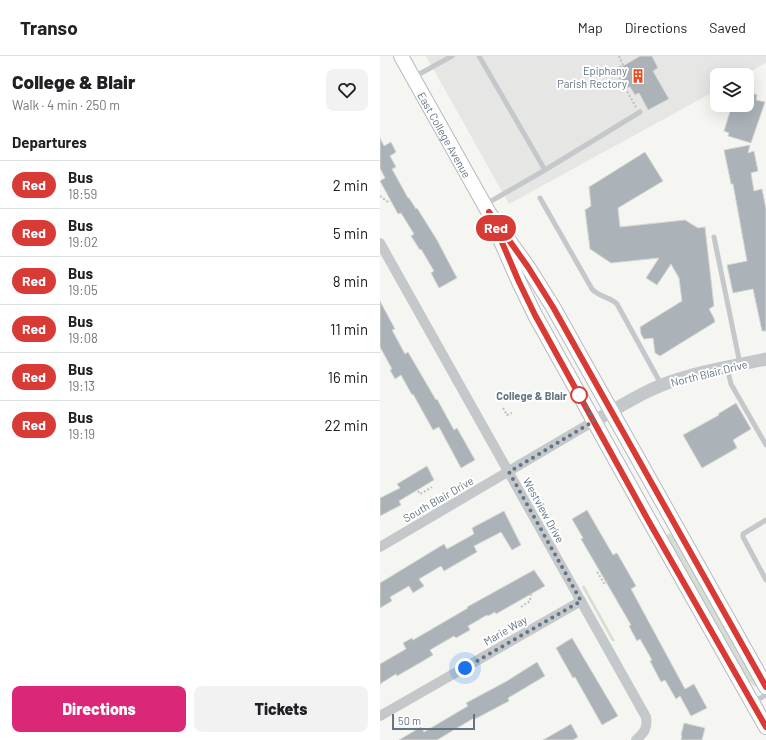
<!DOCTYPE html>
<html lang="en">
<head>
<meta charset="utf-8">
<style>
  body { margin:0; font-family:Barlow,sans-serif; background:#f2f2f2; color:#202124; height:100vh; display:flex; flex-direction:column; font-size:15px; white-space:nowrap }
  * { box-sizing:border-box; margin:0 }
  p { font-size:13px; color:#757577 }
  .icon { flex:none; width:22px; height:22px; fill:none; stroke:currentColor; stroke-width:2; stroke-linecap:round; stroke-linejoin:round }
  .map { position:relative; flex:1; overflow:hidden }
  .sheet { display:flex; flex-direction:column; background:#fff; width:380px }
  .sheet>* { flex:none }
  .badge { padding:0 8px; border-radius:13px; font-size:14px; line-height:26px }
  .fabs { position:absolute; left:330px; top:12px; display:grid; gap:8px }
  .fabs a { display:grid; place-items:center; width:44px; height:44px; border-radius:8px; background:#fff; box-shadow:0 4px 16px #0002; font-size:20px }
  .scale { position:absolute; left:12px; bottom:10px; width:83px; box-sizing:border-box; padding-left:4px; border:2px solid #637584; border-top:0; font-size:11px; line-height:14px; white-space:nowrap; color:#637584; -webkit-text-stroke:3px #fff; paint-order:stroke }
  .you { position:absolute; width:20px; height:20px; margin:-10px; border:3px solid #fff; border-radius:50%; background:#1a73e8; box-shadow:0 0 0 6px #1a73e833 }
  .map>.badge { position:absolute; translate:-50% -50%; box-shadow:0 0 0 2px #fff }
  h2 { padding:0 12px; font-size:15px; line-height:36px }
  .round { display:grid; place-items:center; flex:none; width:42px; height:42px; border-radius:8px; background:#f2f2f2 }
  .head { display:flex; align-items:center; justify-content:space-between; height:68px; padding:0 12px }
  h1 { font-size:19px; font-weight:800; line-height:30px }
  .button { display:flex; gap:8px; margin-top:auto; padding:8px 12px }
  .button a { flex:1; height:46px; border-radius:8px; background:#db2777; color:#fff; font-size:16px; font-weight:800; line-height:46px; text-align:center }
  .button a+a { background:#f2f2f2; color:#202124 }
  ul { padding:0; list-style:none }
  li { display:flex; align-items:center; gap:12px; height:48px; padding:0 12px; border-top:1px solid #e0e0e0 }
  li div { flex:1 }
  li b { display:block; font-size:15px }
  li em { font-style:normal }
  li .badge { min-width:44px; font-weight:700; text-align:center }
  header { display:flex; align-items:center; gap:24px; box-sizing:border-box; height:56px; padding:0 20px; background:#fff; border-bottom:1px solid #e0e0e0 }
  header strong { font-size:19px }
  nav { display:flex; gap:22px; margin-inline-start:auto; font-size:14px }
  main { display:flex; flex:1; min-height:0 }
  .map>svg:first-child { display:block }
</style>
</head>
<body>
<header>
<strong>Transo</strong>
<nav><a>Map</a><a>Directions</a><a>Saved</a></nav>
</header>
<main>
<section class="sheet">
<div class="head"><div><h1>College &amp; Blair</h1><p>Walk · 4 min · 250 m</p></div><a class="round"><svg class="icon" aria-label="heart" viewBox="0 0 24 24"><path d="M12 20l-8-8c-3-5 5-10 8-4 3-6 11-1 8 4z"/></svg></a></div>
<h2>Departures</h2>
<ul>
<li><span class="badge" style="background:#d83b35;color:#fff">Red</span><div><b>Bus</b><p>18:59</p></div><em>2 min</em></li>
<li><span class="badge" style="background:#d83b35;color:#fff">Red</span><div><b>Bus</b><p>19:02</p></div><em>5 min</em></li>
<li><span class="badge" style="background:#d83b35;color:#fff">Red</span><div><b>Bus</b><p>19:05</p></div><em>8 min</em></li>
<li><span class="badge" style="background:#d83b35;color:#fff">Red</span><div><b>Bus</b><p>19:08</p></div><em>11 min</em></li>
<li><span class="badge" style="background:#d83b35;color:#fff">Red</span><div><b>Bus</b><p>19:13</p></div><em>16 min</em></li>
<li><span class="badge" style="background:#d83b35;color:#fff">Red</span><div><b>Bus</b><p>19:19</p></div><em>22 min</em></li>
</ul>
<div class="button"><a>Directions</a><a>Tickets</a></div>
</section>
<div class="map">
<svg width="386" height="684" viewBox="0 0 386 684">
  <rect width="100%" height="100%" fill="#f5f6f1"/>
  <polygon fill="#e6e7e5" points="46,0 386,0 386,7 364,19 337,19 337,34 129,148"/>
  <g fill="#d6ddd2">
    <polygon points="290,477 305,498 379,631 374,630 366,622 286,479"/>
    <polygon points="204,529 235,585 232,585 202,531"/>
  </g>
  <g fill="#abb3b8" stroke="#d7d7d4">
    <polygon points="260,0 272,0 278,12 273,15 289,43 268,54 259,37 255,39 250,31 247,32 236,14"/>
    <polygon points="367,35 377,39 376,44 385,46 371,87 348,80 349,77 344,75 352,49 367,49"/>
    <polygon points="0,82 4,90 11,86 16,96 10,100 16,111 12,113 28,142 29,142 36,153 37,152 57,184 77,222 59,232 51,217 54,215 41,193 40,194 31,180 34,178 21,157 18,158 0,125 5,122 0,112"/>
    <polygon points="370,89 368,97 374,95 378,115 371,117 374,135 382,133 386,153 386,275 382,275 373,233 353,237 347,209 367,205 353,128 351,128 344,94"/>
    <polygon points="265,96 283,125 238,152 240,171 305,164 318,172 325,171 334,250 329,253 334,262 335,266 280,300 275,297 273,282 264,283 261,278 260,271 302,245 299,222 291,208 277,229 266,222 279,202 231,207 210,193 205,154 211,150 209,131"/>
    <polygon points="0,245 15,273 12,274 25,298 28,296 56,344 57,343 74,374 77,372 95,404 81,412 59,371 53,374 33,338 32,339 21,319 15,323 10,314 12,313 0,291"/>
    <polygon points="356,347 371,373 353,384 357,392 322,412 303,379 339,359 338,358"/>
    <polygon points="47,410 54,424 19,445 21,449 0,460 0,442 20,432 17,428"/>
    <polygon points="207,454 233,499 237,497 256,530 251,533 305,633 314,628 327,652 311,660 300,640 296,643 285,624 281,626 270,605 272,604 260,583 257,585 249,570 251,569 201,483 203,482 192,463"/>
    <polygon points="124,455 141,489 132,494 121,476 94,490 97,496 64,515 61,510 39,523 44,530 33,537 29,530 10,541 12,545 0,552 0,527 64,488 67,493 94,478 92,472"/>
    <polygon points="154,514 165,530 116,558 115,556 108,560 107,559 88,570 90,574 76,582 74,580 50,594 53,599 43,605 17,620 16,618 0,628 0,608 26,593 23,587 32,582 33,584 88,552 87,551"/>
    <polygon points="192,582 238,660 222,669 195,621 193,622 176,592"/>
    <polygon points="157,606 165,620 128,642 129,645 95,663 94,662 57,684 19,684 41,671 44,676 88,650 86,647 127,625"/>
    <polygon points="304,667 325,672 322,684 301,684 302,680 301,679"/>
    <polygon points="191,668 198,681 193,684 163,684"/>
  </g>
  <g fill="none" stroke-linecap="round" stroke-linejoin="round">
    <defs>
      <g id="secondary">
        <path id="s1" d="M21,0L109,157L148,211L173,251L386,631"/>
        <polyline points="120,183 139,226 155,259 269,464 386,671"/>
      </g>
    </defs>
    <use href="#secondary" stroke="#b4babe" stroke-width="16"/>
    <g stroke="#bec0c2" stroke-width="2" stroke-dasharray="2 2" stroke-linecap="butt">
      <polyline points="239,0 243,9 235,14 256,51"/>
      <polyline points="0,140 8,146 10,145"/>
      <polyline points="123,352 127,359 132,357"/>
      <polyline points="38,435 40,438 52,431"/>
      <polyline points="217,516 224,527 230,524"/>
      <polyline points="141,551 150,545 151,536"/>
    </g>
    <g stroke="#c5c8cb" stroke-width="5">
      <polyline points="99,0 165,114"/>
      <polyline points="34,21 72,0"/>
      <path d="M160,142L212,233C219,241 230,241 237,248L281,328"/>
      <polyline points="106,148 165,114 260,56"/>
      <polyline points="334,181 360,308"/>
      <polyline points="347,311 351,328 386,389"/>
      <polyline points="386,464 363,478 363,481 386,524"/>
      <polyline points="373,646 386,639"/>
    </g>
    <g stroke="#c5c8cb" stroke-width="10">
      <path d="M0,187L266,661C268,672 264,677 256,684"/>
      <polyline points="0,491 214,365"/>
      <polyline points="0,660 201,545"/>
    </g>
    <path stroke="#c5c8cb" stroke-width="13" d="M214,365C240,351 265,334 293,325C323,314 355,310 386,303"/>
    <use href="#secondary" stroke="#fff" stroke-width="14"/>
  </g>
  <g fill="none" stroke-linecap="round" stroke-linejoin="round">
    <defs>
      <polyline id="line" points="386,631 173,251 148,211 109,156 139,226 155,259 268,464 386,671"/>
    </defs>
    <use href="#line" stroke="#fff" stroke-width="9"/>
    <use href="#line" stroke="#d83b35" stroke-width="6"/>
    <polyline stroke="#637584" stroke-width="4" stroke-dasharray="0 7.2" points="85,612 201,545 129,416 214,365 198,336 199,339"/>
  </g>
  <defs>
    <symbol id="building-bare" viewBox="-9 -9 18 18"><path d="M-4-6H4V6H1V3H-1V6H-4ZM-2.5-4.3h1.7v1.8h-1.7ZM.8-4.3h1.7v1.8H.8ZM-2.5-1h1.7V.8h-1.7ZM.8-1h1.7V.8H.8Z" fill="#ec4e1b" stroke="#fff" stroke-width="2.5" paint-order="stroke"/></symbol>
  </defs>
  <g fill-rule="evenodd">
    <use href="#building-bare" x="248" y="10" width="20" height="20"/>
  </g>
  <circle fill="#fff" stroke="#d83b35" stroke-width="2" cx="199" cy="339" r="8"/>
  <g text-anchor="middle" dominant-baseline="central" stroke-width="4" stroke-linejoin="round" paint-order="stroke">
    <g font-size="11" fill="#637584" stroke="#fff" text-anchor="end">
      <text x="247" y="14">Epiphany<tspan x="247" dy="13">Parish Rectory</tspan></text>
    </g>
    <g font-size="11" fill="#637584" stroke="#fff">
      <text stroke="none"><textPath href="#s1" startOffset="90">East College Avenue</textPath></text>
      <text transform="translate(329 317) rotate(-14)">North Blair Drive</text>
      <text transform="translate(58 443) rotate(-30)">South Blair Drive</text>
      <text transform="translate(164 454) rotate(61)">Westview Drive</text>
      <text transform="translate(125 574) rotate(-30)">Marie Way</text>
    </g>
    <g font-size="11" font-weight="bold" fill="#637584" stroke="#fff" text-anchor="end">
      <text x="187" y="339">College &amp; Blair</text>
    </g>
  </g>
</svg>
<div class="fabs">
<a><svg class="icon" aria-label="layers" viewBox="0 0 24 24"><path d="M12 4l9 5-9 5-9-5zM3 14l9 5 9-5"/></svg></a>
</div>
<div class="scale">50 m</div>
<div class="you" style="left:85px;top:612px"></div>
<b class="badge" style="left:116px;top:172px;background:#d83b35;color:#fff">Red</b>
</div>
</main>
</body>
</html>
